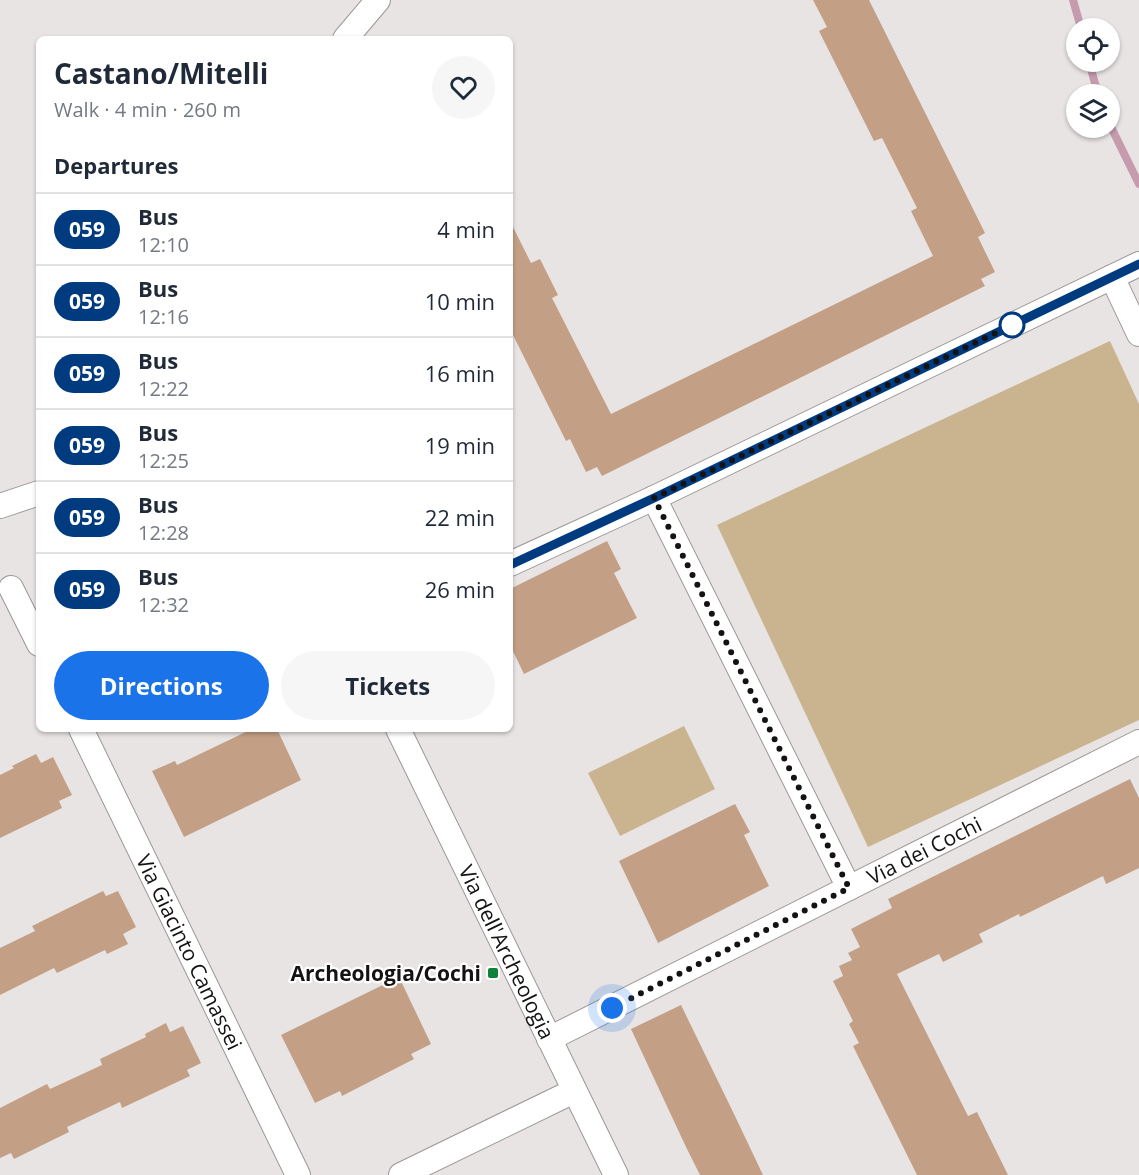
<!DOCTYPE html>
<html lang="en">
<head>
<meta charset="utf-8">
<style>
  body { margin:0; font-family:"Open Sans",sans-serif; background:#f6f6f7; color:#1f2937; height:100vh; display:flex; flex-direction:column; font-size:22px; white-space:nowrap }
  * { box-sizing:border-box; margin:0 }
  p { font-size:20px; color:#747a83 }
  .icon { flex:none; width:33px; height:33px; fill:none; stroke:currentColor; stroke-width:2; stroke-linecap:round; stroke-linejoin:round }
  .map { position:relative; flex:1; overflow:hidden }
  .drawer { position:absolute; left:36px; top:36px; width:477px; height:696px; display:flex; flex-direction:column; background:#fff; border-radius:9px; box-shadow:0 2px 4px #0004 }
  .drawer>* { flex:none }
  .badge { padding:0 12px; border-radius:20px; font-size:21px; line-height:39px }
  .tools { position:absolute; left:1066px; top:18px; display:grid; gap:12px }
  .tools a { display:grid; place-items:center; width:54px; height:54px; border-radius:50%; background:#fff; box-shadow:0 2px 4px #0004; font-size:30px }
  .you { position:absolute; width:30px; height:30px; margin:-15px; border:4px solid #fff; border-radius:50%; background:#1a73e8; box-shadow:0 0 0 9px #1a73e833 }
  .map>.badge { position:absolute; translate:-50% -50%; box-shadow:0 0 0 3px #fff }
  h2 { padding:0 18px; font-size:22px; line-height:54px }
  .round { display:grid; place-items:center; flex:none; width:63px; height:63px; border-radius:32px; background:#f6f6f7 }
  .overview { display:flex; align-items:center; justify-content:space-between; height:102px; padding:0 18px }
  h1 { font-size:28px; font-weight:700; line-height:45px }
  .action { display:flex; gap:12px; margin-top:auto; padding:12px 18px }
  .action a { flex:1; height:69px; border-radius:36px; background:#1a73e8; color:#fff; font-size:24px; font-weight:700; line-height:69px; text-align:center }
  .action a+a { background:#f6f6f7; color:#1f2937 }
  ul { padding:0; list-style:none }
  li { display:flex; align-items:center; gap:18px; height:72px; padding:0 18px; border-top:2px solid #e0e1e3 }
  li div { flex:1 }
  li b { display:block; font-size:22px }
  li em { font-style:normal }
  li .badge { min-width:66px; font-weight:700; text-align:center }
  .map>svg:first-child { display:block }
</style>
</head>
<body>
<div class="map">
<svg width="1139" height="1175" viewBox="0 0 1139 1175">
  <rect width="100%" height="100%" fill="#e8e4e3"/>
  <g fill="#c9b48f">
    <polygon points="1110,341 1139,404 1139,720 868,847 717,525"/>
    <polygon points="684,726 715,789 620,836 588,773"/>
  </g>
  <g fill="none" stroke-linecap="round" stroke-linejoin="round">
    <g stroke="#c69bae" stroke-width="8">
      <polyline points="1073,0 1081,28"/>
      <polyline points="1089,62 1098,94"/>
      <polyline points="1110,125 1139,184"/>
    </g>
  </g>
  <g fill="#c3a085">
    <polygon points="813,0 869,0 985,233 978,237 995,272 981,279 985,286 602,476 597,467 586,472 570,439 566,441 510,329 510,221 531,263 540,259 558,295 552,298 611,414 933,256 911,211 917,208 882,138 874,141 819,31 827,27"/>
    <polygon points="607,541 621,569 614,573 637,618 524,674 510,645 510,589"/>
    <polygon points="252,729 277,729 301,780 184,837 152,771 175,761 177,765"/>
    <polygon points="36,754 41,763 53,757 72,795 59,801 62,808 0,838 0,775 14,768 12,766"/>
    <polygon points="1130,779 1139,798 1139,868 1106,884 1103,876 1020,917 1019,914 979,934 983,942 943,962 939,954 897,974 968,1116 977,1112 1008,1175 917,1175 853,1046 859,1043 849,1024 853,1021 833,981 843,976 839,966 852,960 848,953 860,947 851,929 892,908 888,899"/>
    <polygon points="735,804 750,832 744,835 769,886 658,943 619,861"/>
    <polygon points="103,891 106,896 118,891 136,927 123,934 128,944 107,954 105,950 57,973 54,968 0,995 0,948 35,931 32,926"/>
    <polygon points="399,977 431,1044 411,1054 414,1059 342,1096 340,1091 315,1103 281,1035"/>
    <polygon points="681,1005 734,1114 763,1175 700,1175 686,1147 631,1029"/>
    <polygon points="166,1023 170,1032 183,1026 201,1063 187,1070 190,1076 122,1108 120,1102 67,1127 69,1132 14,1159 11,1153 0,1158 0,1108 47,1084 50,1089 102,1065 100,1059 146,1037 145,1034"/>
  </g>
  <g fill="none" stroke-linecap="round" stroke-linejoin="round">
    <defs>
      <g id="street">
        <polyline points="345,39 378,0"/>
        <polyline points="1112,277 1139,334"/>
        <polyline points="654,498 849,888"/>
        <polyline points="0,506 39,493"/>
        <polyline points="510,564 654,498 1139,264"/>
        <polyline points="11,588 39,644"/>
        <path id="s1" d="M81,729L298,1175"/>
        <path id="s2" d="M398,729L616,1175"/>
        <path id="s3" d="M549,1039L1139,742"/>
        <polyline points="401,1175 574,1091"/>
      </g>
    </defs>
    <use href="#street" stroke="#9b9796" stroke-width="26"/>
    <use href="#street" stroke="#fff" stroke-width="24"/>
  </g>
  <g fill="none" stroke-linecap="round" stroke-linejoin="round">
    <defs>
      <polyline id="line" points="510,565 654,498 1139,264"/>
    </defs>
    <use href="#line" stroke="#fff" stroke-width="14"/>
    <use href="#line" stroke="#003b80" stroke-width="9"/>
    <polyline stroke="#141212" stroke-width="6" stroke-dasharray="0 10.8" points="612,1008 849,888 654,498 1012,325"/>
  </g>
  <circle fill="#fff" stroke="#003b80" stroke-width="3" cx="1012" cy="325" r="12"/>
  <rect fill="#10833b" stroke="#fff" stroke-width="2" x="487" y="967" width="12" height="12" rx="3"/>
  <g text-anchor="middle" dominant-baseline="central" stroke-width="4.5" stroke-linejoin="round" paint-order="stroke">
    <g font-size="21" fill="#141212" stroke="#fff">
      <text stroke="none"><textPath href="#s3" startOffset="420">Via dei Cochi</textPath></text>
      <text stroke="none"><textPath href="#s1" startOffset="248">Via Giacinto Camassei</textPath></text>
      <text stroke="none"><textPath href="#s2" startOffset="248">Via dell'Archeologia</textPath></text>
    </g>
    <g font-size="21" font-weight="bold" fill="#141212" stroke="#fff" text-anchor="end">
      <text x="481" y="973">Archeologia/Cochi</text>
    </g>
  </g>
</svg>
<div class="tools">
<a><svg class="icon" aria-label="locate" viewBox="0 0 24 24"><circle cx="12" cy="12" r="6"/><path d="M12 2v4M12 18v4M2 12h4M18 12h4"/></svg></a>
<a><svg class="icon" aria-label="layers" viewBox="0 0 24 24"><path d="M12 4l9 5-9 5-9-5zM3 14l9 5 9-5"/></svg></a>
</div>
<div class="you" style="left:612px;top:1008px"></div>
<section class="drawer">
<div class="overview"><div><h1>Castano/Mitelli</h1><p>Walk · 4 min · 260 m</p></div><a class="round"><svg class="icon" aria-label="heart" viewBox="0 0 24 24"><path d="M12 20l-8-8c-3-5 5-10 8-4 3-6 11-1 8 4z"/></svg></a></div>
<h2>Departures</h2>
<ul>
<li><span class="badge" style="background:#003b80;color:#fff">059</span><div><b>Bus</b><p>12:10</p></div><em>4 min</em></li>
<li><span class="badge" style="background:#003b80;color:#fff">059</span><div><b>Bus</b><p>12:16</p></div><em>10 min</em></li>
<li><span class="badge" style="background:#003b80;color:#fff">059</span><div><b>Bus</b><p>12:22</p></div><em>16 min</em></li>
<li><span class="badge" style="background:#003b80;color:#fff">059</span><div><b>Bus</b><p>12:25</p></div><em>19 min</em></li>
<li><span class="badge" style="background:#003b80;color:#fff">059</span><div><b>Bus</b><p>12:28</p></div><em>22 min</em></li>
<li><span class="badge" style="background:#003b80;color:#fff">059</span><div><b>Bus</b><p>12:32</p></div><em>26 min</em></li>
</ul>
<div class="action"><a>Directions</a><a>Tickets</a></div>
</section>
</div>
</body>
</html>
